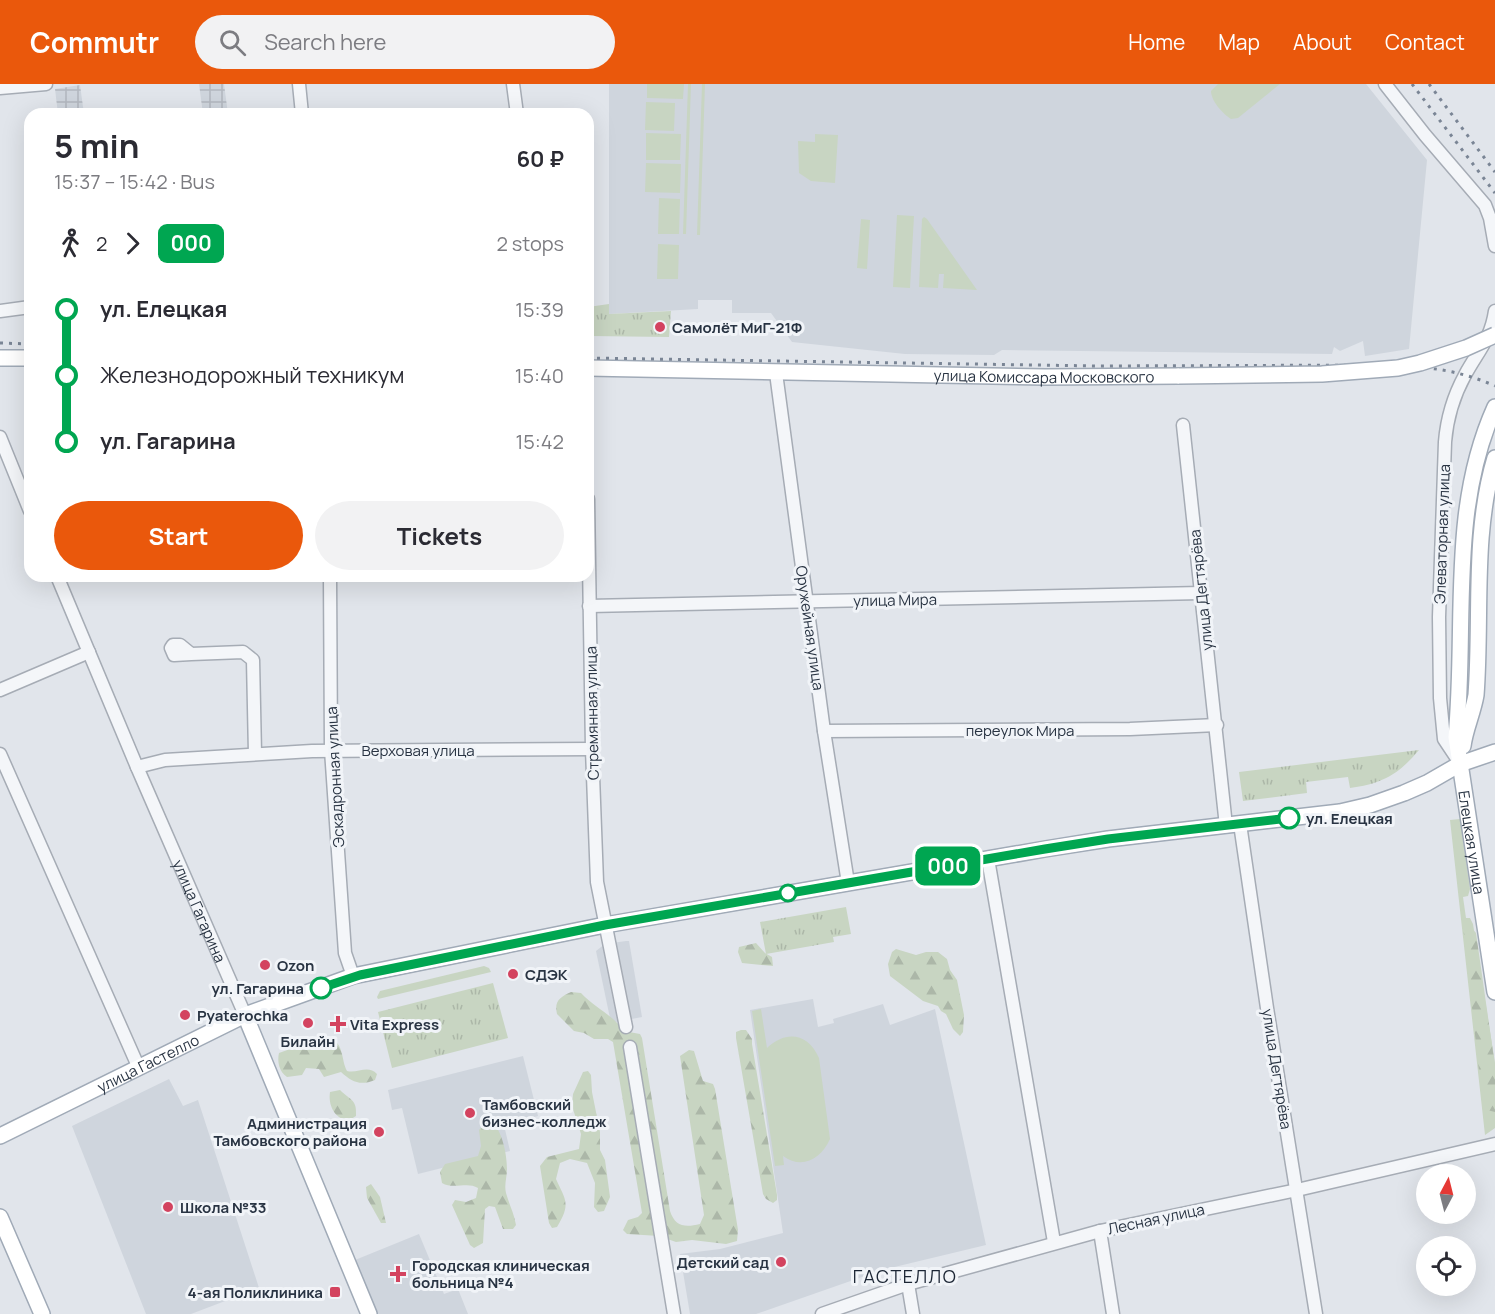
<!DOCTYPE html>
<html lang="en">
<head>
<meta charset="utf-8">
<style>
  body { margin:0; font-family:Manrope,sans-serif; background:#f2f2f3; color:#2b2b33; height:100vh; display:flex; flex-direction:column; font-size:22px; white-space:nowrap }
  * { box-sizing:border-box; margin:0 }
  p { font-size:20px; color:#7c7c81 }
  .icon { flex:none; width:33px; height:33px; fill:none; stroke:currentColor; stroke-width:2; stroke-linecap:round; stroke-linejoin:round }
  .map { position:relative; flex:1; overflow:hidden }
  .details { position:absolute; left:24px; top:24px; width:570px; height:474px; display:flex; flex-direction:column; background:#fff; border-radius:18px; box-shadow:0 6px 24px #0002 }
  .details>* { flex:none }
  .badge { padding:0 12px; border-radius:9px; font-size:21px; line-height:39px }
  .needle { width:39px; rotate:7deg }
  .tools { position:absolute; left:1416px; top:1080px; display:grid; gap:12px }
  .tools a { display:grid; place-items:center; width:60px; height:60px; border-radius:50%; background:#fff; box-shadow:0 6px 24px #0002; font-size:30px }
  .map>.badge { position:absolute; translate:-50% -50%; box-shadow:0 0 0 3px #fff }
  .legs { display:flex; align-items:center; gap:9px; height:66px; padding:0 30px; font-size:20px }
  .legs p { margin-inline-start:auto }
  .summary { display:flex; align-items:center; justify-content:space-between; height:102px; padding:0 30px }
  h1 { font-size:33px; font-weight:700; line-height:45px }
  .button { display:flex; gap:12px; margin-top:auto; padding:12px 30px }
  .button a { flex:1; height:69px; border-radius:36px; background:#ea580c; color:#fff; font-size:24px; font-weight:700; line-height:69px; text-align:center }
  .button a+a { background:#f2f2f3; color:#2b2b33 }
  ul { padding:0 30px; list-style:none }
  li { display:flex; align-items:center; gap:21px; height:66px; font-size:22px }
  li i { display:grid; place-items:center; width:9px; height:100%; margin:0 8px; background:currentColor }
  li i::after { content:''; width:15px; height:15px; margin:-8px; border:4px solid; border-radius:50%; background:#fff }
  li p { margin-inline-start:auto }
  li:first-child i { background:linear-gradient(#0000 50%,currentColor 0) }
  li:last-child i { background:linear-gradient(currentColor 50%,#0000 0) }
  header { display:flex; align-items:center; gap:36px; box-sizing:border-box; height:84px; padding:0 30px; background:#ea580c; color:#fff }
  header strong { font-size:28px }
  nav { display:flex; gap:33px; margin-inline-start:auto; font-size:21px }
  .search { width:420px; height:54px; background:#f2f2f3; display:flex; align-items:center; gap:15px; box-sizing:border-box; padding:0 21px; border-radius:33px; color:#7c7c81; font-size:22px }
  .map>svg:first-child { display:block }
</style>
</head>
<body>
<header>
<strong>Commutr</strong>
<div class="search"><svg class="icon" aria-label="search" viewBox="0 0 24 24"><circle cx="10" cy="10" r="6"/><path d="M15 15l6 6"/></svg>Search here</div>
<nav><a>Home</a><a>Map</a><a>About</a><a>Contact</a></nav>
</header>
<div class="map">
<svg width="1495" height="1230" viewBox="0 0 1495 1230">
  <defs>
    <pattern id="industrial-grid" width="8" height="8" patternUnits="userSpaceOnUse" patternTransform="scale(1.5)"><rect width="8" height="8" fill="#cfd5dd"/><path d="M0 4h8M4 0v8" fill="none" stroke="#b2b7bf"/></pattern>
    <pattern id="forest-firs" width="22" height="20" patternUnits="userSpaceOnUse" patternTransform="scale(1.5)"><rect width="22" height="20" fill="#c8d5c2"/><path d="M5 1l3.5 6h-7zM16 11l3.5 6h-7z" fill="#acb7a8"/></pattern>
    <pattern id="park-tufts" width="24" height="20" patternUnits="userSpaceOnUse" patternTransform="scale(1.5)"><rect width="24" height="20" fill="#c8d5c2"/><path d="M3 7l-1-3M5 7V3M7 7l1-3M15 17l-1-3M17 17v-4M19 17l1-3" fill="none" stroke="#acb7a8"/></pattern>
  </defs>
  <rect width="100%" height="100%" fill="#e1e5eb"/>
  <g fill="#cfd5dd">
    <polygon points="609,0 1366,0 1427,76 1409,265 1365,272 1363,257 1340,267 1334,263 1332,270 1002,266 994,271 905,270 792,258 771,229 732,229 732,216 698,216 698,225 609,230"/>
    <polygon points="626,857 629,857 642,933 611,939 596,867 605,860"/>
    <polygon points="813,915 818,943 834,939 833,935 883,920 890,941 935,925 986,1161 882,1186 756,1230 690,1230 680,1170 720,1165 783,1149 750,926"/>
    <polygon points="523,972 538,1032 504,1041 510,1067 418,1090 402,1024 392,1026 388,1006"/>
    <polygon points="169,995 183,1022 198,1016 259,1204 191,1230 146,1230 72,1042"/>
    <polygon points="419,1150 444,1210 458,1205 468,1230 377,1230 355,1176"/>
  </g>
  <g fill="url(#industrial-grid)">
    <polygon points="199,0 224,0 228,30 203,30"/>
    <polygon points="80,1 84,30 58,30 55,5"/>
  </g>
  <g fill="#c8d5c2">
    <polygon points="647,0 684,0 683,15 647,14"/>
    <polygon points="688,0 691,0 686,150 683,150"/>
    <polygon points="702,0 705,0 700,151 697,151"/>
    <path d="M1218,0H1280L1238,34L1231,35C1223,30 1211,17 1211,7Z"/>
    <polygon points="646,18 675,19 674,47 645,46"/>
    <polygon points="646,49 681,50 680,76 646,76"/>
    <polygon points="815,50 838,51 835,99 811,97 799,89 798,57 815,58"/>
    <polygon points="646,79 681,80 680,109 645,108"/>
    <polygon points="659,114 680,115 679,150 658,150"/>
    <polygon points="897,131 914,132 910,204 893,203"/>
    <polygon points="924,133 927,135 977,206 943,204 944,190 939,190 938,204 919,203 922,135"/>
    <polygon points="861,135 870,136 867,185 857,184"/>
    <polygon points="658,160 679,161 678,195 657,195"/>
    <polygon points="1460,735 1470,805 1468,812 1463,813 1466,834 1470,834 1473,840 1495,979 1495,1044 1485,1051 1450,736"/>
    <polygon points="484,882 489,884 491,888 378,915 377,913 380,907"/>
    <path d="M761,925L767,964C786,946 808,949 819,974L830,1055C821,1075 802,1086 783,1072L784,1081L775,1082L752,927Z"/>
  </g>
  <g fill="url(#forest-firs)">
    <polygon points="1463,842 1471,843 1476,849 1495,982 1495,1028 1487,1026 1482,1014"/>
    <polygon points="756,859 765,869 772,873 773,882 742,879 738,868 739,863"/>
    <polygon points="896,865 916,871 926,868 938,868 947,875 950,886 957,896 964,931 963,948 960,952 953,945 946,930 941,927 938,922 923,917 890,892 888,880 892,868"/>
    <path d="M571,908L581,909C595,924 613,931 624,947L640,950L642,954L670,1127C675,1142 684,1144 700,1140L704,1131L680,972L689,966L694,967L703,997L713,1000L715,1005L738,1146L737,1157L726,1160L692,1156L676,1158L659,1152L627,1150L623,1146L628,1136L638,1133L642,1129L613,958L608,955H594L584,949L574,947L557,930C554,917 560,913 571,908Z"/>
    <polygon points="741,946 746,946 752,955 752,960 777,1111 777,1116 773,1119 766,1115 763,1110 736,954 736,948"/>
    <path d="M329,955C344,957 341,976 347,987C357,990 368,980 377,990L375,996C360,1002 352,998 341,988L324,993L319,985L306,984L302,991L287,993C279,988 277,977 279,969L304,960Z"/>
    <path d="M588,987L591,991L592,1008L600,1048V1066L605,1076L610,1113L604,1127L598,1128L594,1123L595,1099L587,1079L570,1075L560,1079L556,1095C566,1117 571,1120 557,1143L552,1144L549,1139L540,1082L547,1073L579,1065L581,1050L572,1022L573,1010L583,988Z"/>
    <path d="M340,1006C351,1017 357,1015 356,1032L348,1037C334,1034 328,1021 330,1008Z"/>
    <path d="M494,1040C503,1050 507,1072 507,1085C507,1093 504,1101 506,1109C509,1120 514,1129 516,1141L513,1145H503L495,1123L489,1122L485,1125L483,1159L474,1164L470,1161L452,1121L455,1116L466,1118L476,1114L478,1104C467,1097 454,1106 442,1099L440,1088L445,1080L478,1072L481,1062L479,1046L483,1041Z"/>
    <polygon points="371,1100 380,1113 386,1139 381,1139 367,1114 366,1103"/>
  </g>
  <g fill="url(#park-tufts)">
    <polygon points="609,220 609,230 671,227 669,253 588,252 588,223"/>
    <path d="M1419,666C1399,690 1382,700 1350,704L1348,693L1306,698L1307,709L1243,717L1239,688Z"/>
    <polygon points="846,823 851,850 833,853 834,858 766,870 760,838"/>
    <polygon points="493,899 508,954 392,984 378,928"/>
  </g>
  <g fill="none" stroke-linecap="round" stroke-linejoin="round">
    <defs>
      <g id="minor">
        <polyline points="299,0 302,30"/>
        <polyline points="513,0 517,30"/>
        <polyline points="1385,0 1425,51 1485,121 1490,134 1495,162"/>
        <polyline points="0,4 46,0"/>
        <polyline points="0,227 30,223"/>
        <polyline points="776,289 824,647 848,799"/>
        <polyline points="1183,341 1226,742"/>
        <polyline points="0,353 30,427"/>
        <polyline points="588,415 592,665 597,798 626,943"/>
        <path id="s1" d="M57,492L137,683L245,931"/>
        <polyline points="330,492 331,666 345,869 353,892"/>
        <polyline points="589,522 1201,509"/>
        <polyline points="191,570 174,571 171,564 173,561 180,561 191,570 243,568 253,576 255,670"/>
        <polyline points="0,606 89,568"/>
        <polyline points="824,647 1130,645 1217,641"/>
        <polyline points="0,670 138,982"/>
        <path d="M1460,679L1444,655L1440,614L1439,533L1445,358C1447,333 1453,313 1465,291C1478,267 1491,255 1495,227"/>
        <polyline points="137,683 165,676 312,667 592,665"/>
        <polyline points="1240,740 1267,924 1316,1230"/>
        <polyline points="988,775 1054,1158"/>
        <polyline points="630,963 674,1230"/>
        <polyline points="1100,1147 1113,1230"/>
        <polyline points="908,1200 913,1230"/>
        <polyline points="822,1230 908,1200 1100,1147 1297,1106 1495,1060"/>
      </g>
      <g id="major">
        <polyline points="0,274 30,274"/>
        <path id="s2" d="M588,284L1045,293L1179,292"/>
        <path id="s3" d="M1495,323C1448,427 1467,542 1456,653L1495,908"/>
        <path d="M1463,662C1465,645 1473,629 1476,611C1482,532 1472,451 1495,374"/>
        <polyline points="245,931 369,1230"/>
        <path id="s4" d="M0,1052L245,931L353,892L605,841L1045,765L1108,755L1340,728L1370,721L1404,709L1427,699L1460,680L1495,668"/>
        <polyline points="0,1133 42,1230"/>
      </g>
    </defs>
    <use href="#minor" stroke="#a6acb5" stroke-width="15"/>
    <use href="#major" stroke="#a0aab7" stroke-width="18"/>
    <use href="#minor" stroke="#f4f6f9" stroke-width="12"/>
    <use href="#major" stroke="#fff" stroke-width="15"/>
    <g stroke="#7a8595" stroke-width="3" stroke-dasharray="3 6" stroke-linecap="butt">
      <polyline points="1412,0 1495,109"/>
      <polyline points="1429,0 1495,88"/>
      <polyline points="0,259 30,260"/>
      <path d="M588,274L1098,282L1385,281C1424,282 1460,286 1495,302"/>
    </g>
    <defs>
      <polyline id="major-bridge" points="1179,292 1322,290 1398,284 1420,279 1466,264 1495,251"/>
    </defs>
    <use href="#major-bridge" stroke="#a0aab7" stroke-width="18" stroke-linecap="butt"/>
    <use href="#major-bridge" stroke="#fff" stroke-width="15"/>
  </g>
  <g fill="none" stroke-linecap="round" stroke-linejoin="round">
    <defs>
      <polyline id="line-1" points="321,904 360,891 605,841 1045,765 1108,755 1289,734"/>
    </defs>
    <use href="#line-1" stroke="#fff" stroke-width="14"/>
    <use href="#line-1" stroke="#00a651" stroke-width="9"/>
  </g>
  <g fill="#d3435f" stroke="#f1f4f8" stroke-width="2">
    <circle cx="660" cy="243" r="6"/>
    <circle cx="265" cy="881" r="6"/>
    <circle cx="513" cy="890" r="6"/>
    <circle cx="185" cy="931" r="6"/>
    <circle cx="308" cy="939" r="6"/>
    <path d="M335 931h6v6h6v6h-6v6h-6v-6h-6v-6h6z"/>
    <circle cx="470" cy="1029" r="6"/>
    <circle cx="379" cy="1048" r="6"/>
    <circle cx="168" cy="1123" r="6"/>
    <circle cx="781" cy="1178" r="6"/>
    <path d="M395 1181h6v6h6v6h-6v6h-6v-6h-6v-6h6z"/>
    <rect x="329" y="1202" width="12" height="12" rx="3"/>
  </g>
  <g fill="#fff" stroke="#00a651" stroke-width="3">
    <circle cx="1289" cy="734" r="10"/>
    <circle cx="788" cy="809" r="8"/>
    <circle cx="321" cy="904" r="10"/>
  </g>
  <g text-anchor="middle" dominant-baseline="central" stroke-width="6" stroke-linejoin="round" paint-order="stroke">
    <g font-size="15" font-weight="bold" fill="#293443" stroke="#f1f4f8" text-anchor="start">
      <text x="672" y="243">Самолёт МиГ-21Ф</text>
      <text x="277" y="881">Ozon</text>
      <text x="525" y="890">СДЭК</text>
      <text x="197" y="931">Pyaterochka</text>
      <text x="350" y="940">Vita Express</text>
      <text x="308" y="957" text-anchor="middle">Билайн</text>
      <text x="482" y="1020">Тамбовский<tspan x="482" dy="17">бизнес-колледж</tspan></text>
      <text x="367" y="1039" text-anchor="end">Администрация<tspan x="367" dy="17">Тамбовского района</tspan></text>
      <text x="180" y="1123">Школа №33</text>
      <text x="769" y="1178" text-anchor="end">Детский сад</text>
      <text x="412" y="1181">Городская клиническая<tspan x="412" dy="17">больница №4</tspan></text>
      <text x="323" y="1208" text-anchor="end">4-ая Поликлиника</text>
    </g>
    <g font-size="15" fill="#293443" stroke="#f1f4f8">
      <text stroke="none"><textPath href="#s2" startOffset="456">улица Комиссара Московского</textPath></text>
      <text transform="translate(1442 450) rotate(-88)">Элеваторная улица</text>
      <text transform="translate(1201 506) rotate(-96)">улица Дегтярёва</text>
      <text transform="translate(895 516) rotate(-1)">улица Мира</text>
      <text transform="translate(810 544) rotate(82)">Оружейная улица</text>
      <text transform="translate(592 629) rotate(-91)">Стремянная улица</text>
      <text x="1020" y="646">переулок Мира</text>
      <text x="418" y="666">Верховая улица</text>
      <text transform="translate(335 693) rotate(-93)">Эскадронная улица</text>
      <text stroke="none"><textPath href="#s3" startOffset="441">Елецкая улица</textPath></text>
      <text stroke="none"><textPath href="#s1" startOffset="364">улица Гагарина</textPath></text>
      <text stroke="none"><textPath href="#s4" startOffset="165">улица Гастелло</textPath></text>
      <text transform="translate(1277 985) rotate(81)">улица Дегтярёва</text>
      <text transform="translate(1156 1135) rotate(-12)">Лесная улица</text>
    </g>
    <g font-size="15" font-weight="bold" fill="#293443" stroke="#f1f4f8" text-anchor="start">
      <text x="1306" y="734">ул. Елецкая</text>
      <text x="304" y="904" text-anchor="end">ул. Гагарина</text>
    </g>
    <g font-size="18" letter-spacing="1.5" fill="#1b2534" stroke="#f1f4f8">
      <text x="905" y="1192">ГАСТЕЛЛО</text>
    </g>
  </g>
</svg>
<div class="tools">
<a><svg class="needle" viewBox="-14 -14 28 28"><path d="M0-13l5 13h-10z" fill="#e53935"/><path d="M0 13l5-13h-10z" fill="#7c7c81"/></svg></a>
<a><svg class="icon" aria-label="locate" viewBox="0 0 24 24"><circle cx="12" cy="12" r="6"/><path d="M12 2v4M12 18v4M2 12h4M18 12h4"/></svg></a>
</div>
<b class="badge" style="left:948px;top:782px;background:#00a651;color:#fff">000</b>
<section class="details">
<div class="summary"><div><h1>5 min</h1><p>15:37 – 15:42 · Bus</p></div><b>60 ₽</b></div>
<div class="legs"><svg class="icon" aria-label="walk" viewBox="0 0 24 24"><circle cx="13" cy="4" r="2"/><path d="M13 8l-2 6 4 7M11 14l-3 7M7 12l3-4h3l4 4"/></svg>2<svg class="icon" aria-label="forward" viewBox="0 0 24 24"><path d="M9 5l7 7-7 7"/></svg><b class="badge" style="background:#00a651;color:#fff">000</b><p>2 stops</p></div>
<ul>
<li><i style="color:#00a651"></i><b>ул. Елецкая</b><p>15:39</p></li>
<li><i style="color:#00a651"></i><span>Железнодорожный техникум</span><p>15:40</p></li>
<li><i style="color:#00a651"></i><b>ул. Гагарина</b><p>15:42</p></li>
</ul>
<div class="button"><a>Start</a><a>Tickets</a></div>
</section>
</div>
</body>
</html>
